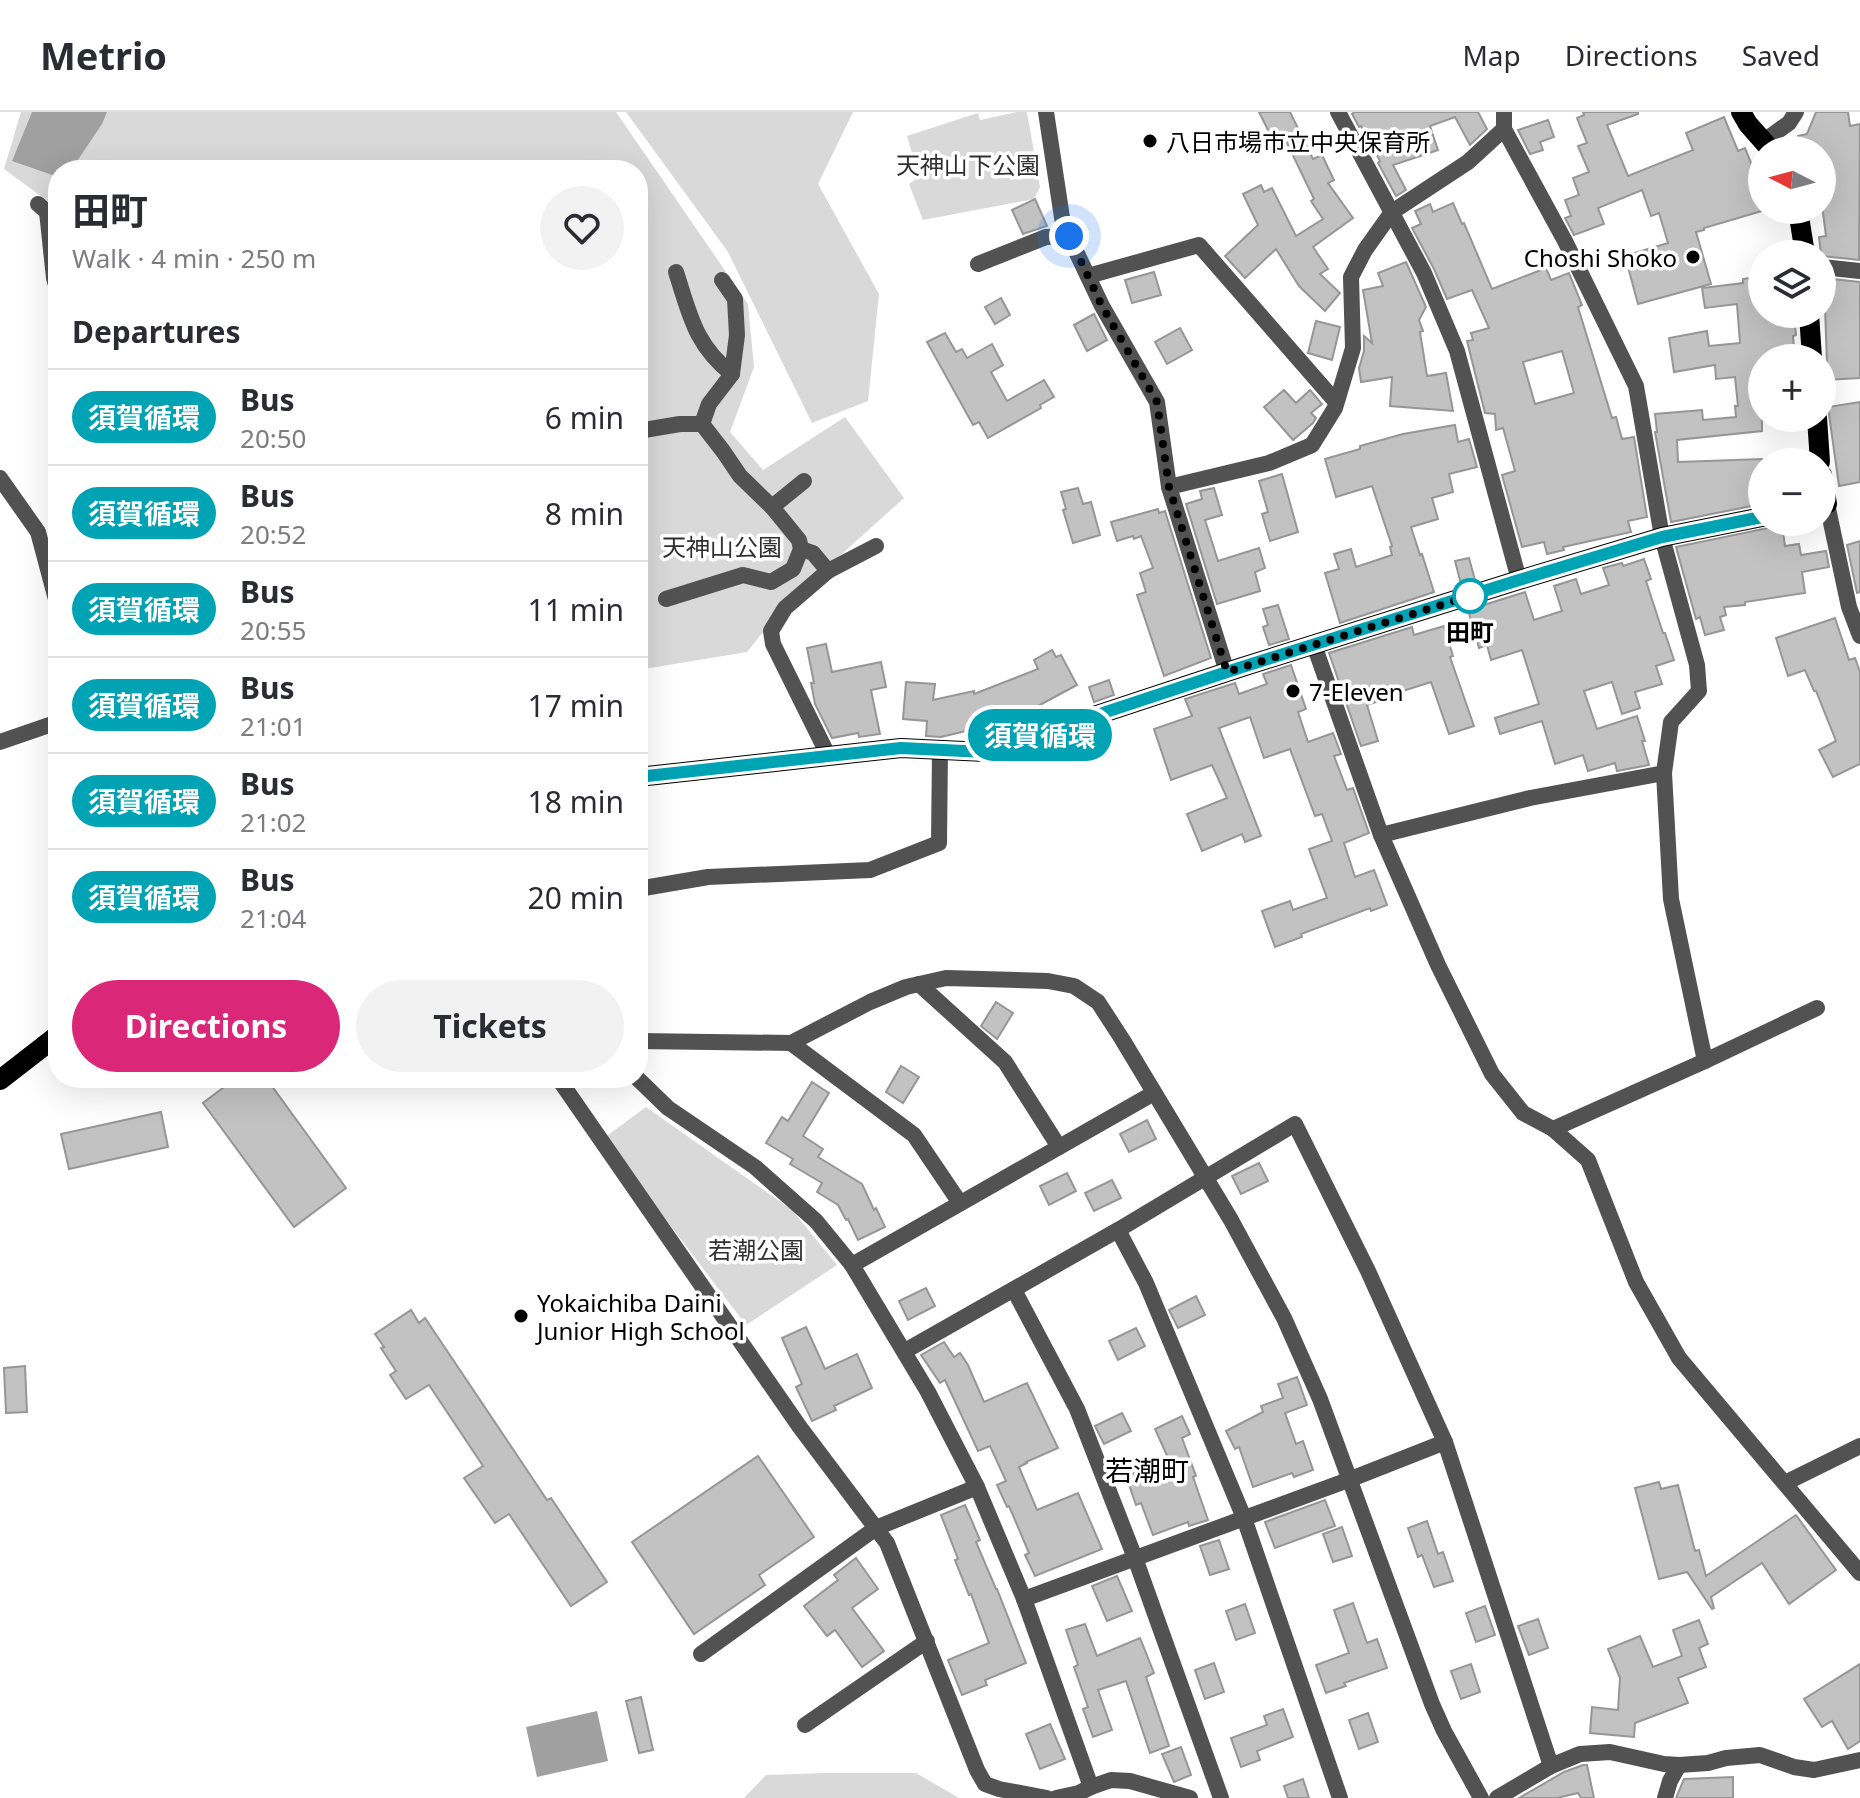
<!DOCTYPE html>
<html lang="en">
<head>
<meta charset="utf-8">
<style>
  body { margin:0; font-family:"Noto Sans","Noto Sans JP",sans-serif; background:#f2f2f3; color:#2b2b33; height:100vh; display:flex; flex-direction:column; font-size:30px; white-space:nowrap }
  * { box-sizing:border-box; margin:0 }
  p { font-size:26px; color:#7c7c81 }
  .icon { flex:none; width:44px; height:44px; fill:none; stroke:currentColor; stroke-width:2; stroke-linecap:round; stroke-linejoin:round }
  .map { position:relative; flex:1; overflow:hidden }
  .side { position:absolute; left:48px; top:48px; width:600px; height:928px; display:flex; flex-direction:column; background:#fff; border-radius:32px; box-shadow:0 8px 32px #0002 }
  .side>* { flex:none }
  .badge { padding:0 16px; border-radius:26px; font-size:28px; line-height:52px }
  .needle { width:52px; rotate:276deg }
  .tools { position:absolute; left:1748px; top:24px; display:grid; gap:16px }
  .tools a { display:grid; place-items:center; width:88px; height:88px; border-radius:50%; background:#fff; box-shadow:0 8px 32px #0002; font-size:40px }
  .you { position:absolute; width:40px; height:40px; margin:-20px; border:6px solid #fff; border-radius:50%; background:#1a73e8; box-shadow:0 0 0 12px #1a73e833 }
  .map>.badge { position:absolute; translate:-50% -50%; box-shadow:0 0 0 4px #fff }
  h2 { padding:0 24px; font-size:30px; line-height:72px }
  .round { display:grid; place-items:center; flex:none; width:84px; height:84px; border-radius:42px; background:#f2f2f3 }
  .summary { display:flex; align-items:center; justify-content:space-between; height:136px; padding:0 24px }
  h1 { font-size:38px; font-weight:700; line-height:60px }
  .primary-button { display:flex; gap:16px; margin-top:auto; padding:16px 24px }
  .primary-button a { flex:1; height:92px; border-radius:48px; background:#db2777; color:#fff; font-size:32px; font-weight:700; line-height:92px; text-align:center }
  .primary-button a+a { background:#f2f2f3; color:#2b2b33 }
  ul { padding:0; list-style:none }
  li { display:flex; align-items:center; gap:24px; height:96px; padding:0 24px; border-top:2px solid #e1e1e2 }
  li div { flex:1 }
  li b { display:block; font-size:30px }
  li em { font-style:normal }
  li .badge { min-width:88px; font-weight:700; text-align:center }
  header { display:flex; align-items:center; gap:48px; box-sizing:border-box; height:112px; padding:0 40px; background:#fff; border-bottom:2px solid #e1e1e2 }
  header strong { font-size:38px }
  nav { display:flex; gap:44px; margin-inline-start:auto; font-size:28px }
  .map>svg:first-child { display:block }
</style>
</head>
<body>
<header>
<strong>Metrio</strong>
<nav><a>Map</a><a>Directions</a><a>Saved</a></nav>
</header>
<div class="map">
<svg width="1860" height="1686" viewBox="0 0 1860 1686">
  <rect width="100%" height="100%" fill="#fff"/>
  <g fill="#d9d9d9">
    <polygon points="21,0 616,0 748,192 754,255 730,320 763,358 845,305 904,386 784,494 747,540 638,558 638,58 58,58 58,112 53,93 4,57"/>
    <polygon points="626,0 853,0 818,72 879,182 868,289 812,311 728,140"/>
    <polygon points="1017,0 1027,0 1040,75 1034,87 923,108 909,72 919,65 907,24 978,1 980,8"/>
    <polygon points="646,995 792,1098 837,1153 746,1213 604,1026"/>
    <polygon points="826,1661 916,1661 959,1686 744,1686 766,1663"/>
  </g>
  <g fill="#a0a0a0">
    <polygon points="32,0 107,0 102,12 71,58 58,58 58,65 12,49"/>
    <polygon points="597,1599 608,1649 537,1665 526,1615"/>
  </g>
  <g fill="#c2c2c2" stroke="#969696" stroke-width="2" fill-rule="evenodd">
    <polygon points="1259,0 1290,0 1313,47 1322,43 1334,68 1328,71 1353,106 1313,135 1328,157 1320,162 1340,181 1325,199 1299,174 1276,137 1245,166 1225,144 1258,113 1243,82 1261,73 1264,80 1272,76 1296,124 1323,107 1311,89 1314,87 1287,31 1277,36"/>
    <polygon points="1354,0 1478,0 1487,17 1470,33 1455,5 1430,14 1438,38 1393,53 1406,78 1396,84 1378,51 1380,49 1361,14 1359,15 1352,2"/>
    <polygon points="1583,0 1638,0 1638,2 1607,13 1628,64 1693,38 1686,21 1724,5 1738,39 1745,36 1756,63 1758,62 1762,70 1762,99 1704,116 1704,118 1696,120 1711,172 1638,192 1625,144 1668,131 1659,101 1651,104 1642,78 1598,96 1604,112 1574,123 1565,106 1571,104 1565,88 1579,83 1573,66 1589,60 1578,34 1587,31 1577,6 1584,3"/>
    <polygon points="1816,0 1848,0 1850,14 1860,12 1859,148 1822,144 1821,142 1819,125 1826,124 1822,93 1822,38 1801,38 1798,24 1807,22"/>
    <polygon points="1548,8 1554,25 1540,30 1543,38 1530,42 1518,18"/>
    <polygon points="1035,87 1047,114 1023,122 1012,98"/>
    <path d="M1453,91L1462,112L1464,111L1492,177L1546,156L1551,168L1569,161L1582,193L1578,195L1612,306L1616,305L1622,327L1634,325L1647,405L1628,409L1631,420L1563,435L1564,438L1547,442L1544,430L1522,435L1502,363L1515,359L1503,316L1496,318L1495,302L1485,301L1467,229L1473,228L1471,221L1489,216L1472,178L1447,187L1434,157L1412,116L1421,112L1415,99L1430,92L1433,100ZM1562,239L1574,281L1535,292L1523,250Z"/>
    <polygon points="1406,150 1426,195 1419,208 1423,219 1420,220 1427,264 1446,261 1453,299 1390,294 1392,265 1361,270 1359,256 1364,239 1364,224 1372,231 1363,178 1383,174 1378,161"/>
    <polygon points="1154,160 1161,183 1132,191 1125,168"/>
    <polygon points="1762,164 1762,202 1794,202 1796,223 1793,224 1795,246 1762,246 1762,319 1677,328 1678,350 1762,347 1762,392 1671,410 1655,320 1657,320 1655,302 1702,298 1703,308 1736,305 1735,294 1738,294 1735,265 1716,267 1715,253 1674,260 1669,226 1707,219 1709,234 1740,231 1737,192 1705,196 1702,176 1743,171 1743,167"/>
    <polygon points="1824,166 1860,170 1860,266 1826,268 1825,253 1827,252"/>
    <polygon points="1001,186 1010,203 995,212 985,195"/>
    <polygon points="1094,202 1107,228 1087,239 1074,213"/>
    <polygon points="1316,209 1340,215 1332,248 1308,241"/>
    <polygon points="1180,216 1192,238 1167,252 1155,230"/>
    <polygon points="945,221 956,240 962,237 967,246 992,232 1003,253 991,260 1007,289 1044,268 1054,285 1040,293 1041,296 988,326 979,310 973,313 927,230"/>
    <polygon points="1284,278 1296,291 1310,278 1322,292 1311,301 1316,306 1313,311 1293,328 1264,295"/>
    <polygon points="1860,290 1860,370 1839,374 1828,295"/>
    <polygon points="1455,313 1458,330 1469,327 1477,355 1449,362 1453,380 1432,386 1438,407 1411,415 1420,443 1422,442 1434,480 1340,511 1325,461 1339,457 1334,442 1351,437 1356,455 1392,443 1390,435 1392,434 1372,374 1336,385 1325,347 1360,337 1360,334 1403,322"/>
    <polygon points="1282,362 1298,420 1270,429 1262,402 1268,400 1259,369"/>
    <polygon points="1078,376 1083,392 1091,390 1100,423 1073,431 1063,398 1066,397 1061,380"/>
    <polygon points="1214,376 1222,403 1205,408 1218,449 1259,436 1265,456 1255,460 1260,479 1217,492 1186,392 1202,387 1200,379"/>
    <polygon points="1158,397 1159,401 1165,399 1211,546 1164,564 1137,483 1146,480 1140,461 1153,456 1141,424 1134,427 1133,424 1117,429 1111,410"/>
    <polygon points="1782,413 1785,434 1799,432 1801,443 1826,439 1829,455 1802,460 1805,481 1745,490 1745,493 1724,495 1726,503 1720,505 1724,518 1705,523 1700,505 1696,507 1676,435"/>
    <polygon points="1860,429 1860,480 1857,481 1847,433"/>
    <polygon points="1469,446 1475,468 1461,472 1455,449"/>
    <polygon points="1644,447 1651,467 1646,469 1663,521 1665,521 1674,548 1656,554 1662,572 1635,580 1640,596 1622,602 1612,570 1584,579 1597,617 1637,604 1645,629 1642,629 1649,653 1617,659 1615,651 1588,659 1583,643 1555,652 1542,609 1500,622 1495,606 1539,592 1522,538 1491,548 1487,533 1479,536 1468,498 1525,480 1534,508 1562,499 1554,474 1576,467 1581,482 1609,473 1603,456 1622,451 1623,454"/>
    <polygon points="1278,493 1289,527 1269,533 1263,515 1268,513 1263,497"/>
    <polygon points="1835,506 1849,548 1855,546 1860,560 1860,652 1833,665 1819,638 1836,629 1816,579 1814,579 1805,558 1788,564 1776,526"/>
    <polygon points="1444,514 1453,544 1450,545 1474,614 1449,622 1431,570 1384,585 1385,587 1367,593 1378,629 1361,634 1329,541 1412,515 1414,523"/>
    <polygon points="826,532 832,560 881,550 886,575 871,578 880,622 859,625 858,621 832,626 815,592 811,571 814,571 807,536"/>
    <polygon points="1052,538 1056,545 1061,543 1077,573 1036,595 1011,605 1007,596 980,607 984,619 967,623 966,619 941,625 926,624 927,609 903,607 906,570 935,572 933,588 974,579 974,582 1038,557 1034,548"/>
    <polygon points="1291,553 1306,597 1298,600 1308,630 1333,621 1341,642 1334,644 1347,678 1353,676 1369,721 1344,731 1355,765 1374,758 1387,793 1371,799 1370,796 1301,822 1302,825 1275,835 1262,799 1290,789 1293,798 1327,786 1309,737 1332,729 1322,702 1315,704 1290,637 1264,646 1250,605 1219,616 1261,724 1245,730 1242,722 1202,739 1187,702 1227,686 1212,653 1171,668 1154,617 1192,604 1185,587 1235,571 1239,582 1267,572 1263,562"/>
    <polygon points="1109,568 1114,583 1094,590 1089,575"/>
    <polygon points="996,890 1013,901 997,927 981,914"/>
    <polygon points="901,954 919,965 903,991 886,980"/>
    <polygon points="236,966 266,966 346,1076 294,1115 203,991"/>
    <polygon points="812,970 829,981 803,1024 823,1037 818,1045 862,1072 874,1098 876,1096 885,1115 858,1128 848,1107 846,1108 838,1093 817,1080 822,1071 790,1052 793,1047 766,1031 782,1005 788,1009"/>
    <polygon points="161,1000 168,1035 69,1057 61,1022"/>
    <polygon points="1147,1008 1156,1027 1129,1040 1120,1022"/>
    <polygon points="1259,1051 1268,1069 1241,1082 1232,1064"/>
    <polygon points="1067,1061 1076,1079 1049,1093 1040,1074"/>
    <polygon points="1112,1068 1121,1086 1094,1099 1085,1081"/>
    <polygon points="926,1176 935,1194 908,1208 899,1189"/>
    <polygon points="1196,1184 1205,1203 1178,1216 1169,1198"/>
    <polygon points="411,1198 419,1211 425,1206 547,1388 551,1386 607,1470 571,1494 509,1402 495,1411 464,1366 483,1354 429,1273 406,1287 390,1263 396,1259 381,1236 384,1235 375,1222"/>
    <polygon points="806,1215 825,1257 857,1242 872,1276 834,1294 836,1298 812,1309 796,1275 802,1272 782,1226"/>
    <polygon points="1136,1216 1145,1234 1118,1248 1109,1229"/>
    <polygon points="944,1230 954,1245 960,1241 968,1253 984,1290 1027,1271 1058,1336 1026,1350 1027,1351 1019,1355 1037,1398 1078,1381 1102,1437 1035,1464 1025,1443 1029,1441 1009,1394 1007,1395 997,1373 1006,1369 990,1334 978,1339 945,1268 940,1271 921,1243"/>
    <polygon points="25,1254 27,1300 6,1301 4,1256"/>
    <polygon points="1297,1265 1307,1293 1285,1301 1296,1332 1303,1329 1313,1358 1294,1365 1292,1361 1253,1375 1239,1335 1235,1337 1226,1319 1263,1300 1261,1294 1283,1286 1278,1272"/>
    <polygon points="1122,1301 1131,1319 1104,1332 1095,1314"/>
    <polygon points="1182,1304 1190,1322 1182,1326 1196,1364 1193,1365 1208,1408 1189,1414 1188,1410 1153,1423 1141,1391 1136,1393 1126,1364 1169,1348 1155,1317"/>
    <polygon points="758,1344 814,1425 759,1463 765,1473 694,1522 632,1430"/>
    <polygon points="1659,1370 1661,1377 1678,1373 1695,1439 1699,1438 1706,1464 1796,1403 1836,1458 1789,1492 1762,1451 1711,1485 1714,1496 1712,1497 1687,1460 1659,1467 1635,1376"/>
    <polygon points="1325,1388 1335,1414 1275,1436 1265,1410"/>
    <polygon points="965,1393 980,1428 976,1430 996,1477 997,1477 1026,1551 985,1568 987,1573 962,1583 948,1548 989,1531 971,1482 969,1483 955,1448 958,1447 941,1403"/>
    <polygon points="1427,1409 1438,1442 1443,1440 1453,1469 1434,1475 1422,1443 1418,1445 1408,1416"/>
    <polygon points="1342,1415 1352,1444 1333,1450 1323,1422"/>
    <polygon points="1219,1428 1229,1457 1210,1463 1200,1434"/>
    <polygon points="856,1446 878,1477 852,1496 884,1539 862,1555 835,1518 827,1524 804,1494 838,1468 834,1463"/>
    <polygon points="1117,1464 1132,1499 1107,1509 1092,1474"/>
    <polygon points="1353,1491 1367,1531 1377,1527 1387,1556 1344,1571 1346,1574 1326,1581 1316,1553 1349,1541 1334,1498"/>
    <polygon points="1245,1492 1255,1521 1236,1528 1226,1499"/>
    <polygon points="1485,1494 1495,1523 1476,1530 1466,1501"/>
    <polygon points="1538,1507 1548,1536 1529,1543 1518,1514"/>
    <polygon points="1699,1508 1708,1532 1699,1536 1706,1555 1678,1566 1688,1591 1635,1611 1634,1625 1590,1621 1592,1595 1618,1598 1620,1566 1608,1537 1640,1524 1653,1555 1682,1544 1673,1518"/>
    <polygon points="1085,1512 1097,1544 1140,1526 1154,1561 1146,1565 1169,1634 1150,1641 1126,1569 1098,1578 1112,1618 1093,1625 1083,1597 1088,1595 1074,1555 1078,1553 1066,1518"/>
    <polygon points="1214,1551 1224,1580 1205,1587 1195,1558"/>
    <polygon points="1471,1552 1480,1580 1461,1587 1451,1559"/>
    <polygon points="1860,1552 1860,1629 1848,1637 1832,1609 1822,1615 1804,1587"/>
    <polygon points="641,1585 653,1638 639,1641 626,1589"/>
    <polygon points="1283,1597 1293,1625 1257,1639 1260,1648 1241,1655 1231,1626 1267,1613 1264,1604"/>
    <polygon points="1368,1601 1378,1630 1359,1637 1349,1608"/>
    <polygon points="1050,1612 1065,1647 1040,1657 1026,1622"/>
    <polygon points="1181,1635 1191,1663 1174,1670 1162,1642"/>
    <polygon points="1583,1653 1587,1653 1594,1686 1581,1686 1578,1681 1557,1686 1519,1686 1564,1660"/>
    <polygon points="1733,1665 1733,1686 1676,1686 1684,1667"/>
    <polygon points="1303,1667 1309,1686 1288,1686 1284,1674"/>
  </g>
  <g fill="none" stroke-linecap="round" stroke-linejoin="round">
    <g stroke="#525252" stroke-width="16">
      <polyline points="1046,0 1063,112 1102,194 1157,290 1169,375 1227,560"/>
      <polyline points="1338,0 1424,161 1457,239 1519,468"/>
      <polyline points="1504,0 1504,17 1565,129 1636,274 1662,425 1697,553 1699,579 1671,610 1664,661 1671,787 1705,949"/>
      <polyline points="38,92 47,100 54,166 58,180"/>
      <polyline points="978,152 1046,125 1069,124"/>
      <polyline points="1822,155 1860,159"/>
      <path d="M676,160C690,203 695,233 732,262"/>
      <polyline points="1088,164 1199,133 1336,290"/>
      <polyline points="702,312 709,292 732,262 737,223 735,187 722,168"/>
      <polyline points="638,319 680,312 702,312"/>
      <polyline points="0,366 38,420 58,495"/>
      <polyline points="1169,375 1269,351 1312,333 1335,296 1353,236 1351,165 1365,138 1392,100 1468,50 1504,17"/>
      <polyline points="772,395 804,369"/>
      <polyline points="801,437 813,441 828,459"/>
      <polyline points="666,487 743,463 771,470 793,457 801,437 799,428 772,395 740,364 723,339 702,312"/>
      <polyline points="1314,533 1381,723 1438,853 1492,962 1523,1001 1553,1017 1588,1048 1636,1170 1679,1246 1860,1461"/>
      <polyline points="0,630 58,610"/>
      <polyline points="828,643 773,532 771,519 785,496 828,459 876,434"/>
      <polyline points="1381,723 1530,686 1664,661"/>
      <polyline points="638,777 708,765 870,758 939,731 940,638"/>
      <polyline points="919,872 1005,950 1059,1035"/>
      <polyline points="638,929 791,931 870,890 906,875 946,866 1048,869 1074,874 1098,890 1122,927 1231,1108 1284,1206 1320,1287 1432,1592 1444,1619 1481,1686"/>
      <polyline points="791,931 914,1023 960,1091"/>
      <polyline points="558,966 799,1314 887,1431 977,1658 985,1672 999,1677 1047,1686"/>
      <polyline points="1553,1017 1705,949 1817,896"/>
      <polyline points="1118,1118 1146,1171 1244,1406 1340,1686"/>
      <polyline points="852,1153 1154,981"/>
      <polyline points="1014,1178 1077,1297 1135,1446 1221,1686"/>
      <polyline points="905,1239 1118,1118 1295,1012 1368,1159 1445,1330 1551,1654"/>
      <polyline points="1785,1371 1860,1334"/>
      <polyline points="1024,1487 1351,1367 1445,1330"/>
      <polyline points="701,1542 876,1416 977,1375"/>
      <polyline points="805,1613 927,1529"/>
      <polyline points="1056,1686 1079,1681 1091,1675"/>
      <polyline points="1497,1686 1551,1654 1580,1642 1610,1640 1664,1652 1679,1653 1708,1651 1726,1646 1760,1643 1794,1655 1814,1658 1860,1648"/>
      <polyline points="1665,1686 1670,1669 1679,1653"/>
    </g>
    <g stroke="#525252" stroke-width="16">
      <polyline points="1764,29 1789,11 1796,0"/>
      <polyline points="1827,392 1849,495 1860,524"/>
      <polyline points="637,966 668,996 755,1055 816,1109 852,1153 928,1280 977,1375 1024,1487 1091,1675 1111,1668 1130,1669 1190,1686"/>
    </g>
    <g stroke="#000" stroke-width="20">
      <polyline points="1741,0 1748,12 1771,38"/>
      <polyline points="1798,98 1805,142"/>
      <polyline points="1809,202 1812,246"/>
      <polyline points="1817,306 1820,350"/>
      <polyline points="1822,363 1827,392 1822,393"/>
      <polyline points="638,665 901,636 985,640 1239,556 1519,468 1662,425 1762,405"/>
      <polyline points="0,968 58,923"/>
    </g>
  </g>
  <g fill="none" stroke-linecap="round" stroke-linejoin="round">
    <defs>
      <polyline id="line" points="638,665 901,636 985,640 1239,556 1519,468 1662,425 1762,405"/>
    </defs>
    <use href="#line" stroke="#fff" stroke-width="18"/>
    <use href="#line" stroke="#00a3b4" stroke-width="12"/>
    <polyline stroke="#000" stroke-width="8" stroke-dasharray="0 14.4" points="1069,124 1102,194 1157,290 1169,375 1227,560 1470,484"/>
  </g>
  <g fill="#000" stroke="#fff" stroke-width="3">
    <circle cx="1150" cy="29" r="8"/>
    <circle cx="1693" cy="145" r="8"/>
    <circle cx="1293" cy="579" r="8"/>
    <circle cx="521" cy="1204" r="8"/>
  </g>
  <circle fill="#fff" stroke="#00a3b4" stroke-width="4" cx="1470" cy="484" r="16"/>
  <g text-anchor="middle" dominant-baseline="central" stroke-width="7" stroke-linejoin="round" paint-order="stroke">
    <g font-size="24" fill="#000" stroke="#fff" text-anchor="start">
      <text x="1166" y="29">八日市場市立中央保育所</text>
      <text x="1677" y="145" text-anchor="end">Choshi Shoko</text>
      <text x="1309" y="579">7-Eleven</text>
      <text x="537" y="1190">Yokaichiba Daini<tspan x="537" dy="28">Junior High School</tspan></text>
    </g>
    <g font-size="24" fill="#303030" stroke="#fff">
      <text x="968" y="52">天神山下公園</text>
      <text x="722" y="434">天神山公園</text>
      <text x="756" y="1137">若潮公園</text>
    </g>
    <g font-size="24" font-weight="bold" fill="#000" stroke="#fff">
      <text x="1470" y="519">田町</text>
    </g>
    <g font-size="28" fill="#000" stroke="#fff">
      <text x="1147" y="1358">若潮町</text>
    </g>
  </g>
</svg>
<div class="tools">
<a><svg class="needle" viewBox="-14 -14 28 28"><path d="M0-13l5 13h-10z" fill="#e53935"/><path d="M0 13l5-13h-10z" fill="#7c7c81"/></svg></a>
<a><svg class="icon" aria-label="layers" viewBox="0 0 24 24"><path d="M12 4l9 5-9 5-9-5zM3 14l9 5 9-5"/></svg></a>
<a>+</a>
<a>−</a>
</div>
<div class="you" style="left:1069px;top:124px"></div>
<b class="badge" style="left:1040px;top:623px;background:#00a3b4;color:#fff">須賀循環</b>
<section class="side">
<div class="summary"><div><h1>田町</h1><p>Walk · 4 min · 250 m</p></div><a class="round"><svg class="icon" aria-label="heart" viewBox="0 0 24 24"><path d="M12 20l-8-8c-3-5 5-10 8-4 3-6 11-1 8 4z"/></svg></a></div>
<h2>Departures</h2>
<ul>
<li><span class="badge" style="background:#00a3b4;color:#fff">須賀循環</span><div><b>Bus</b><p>20:50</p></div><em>6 min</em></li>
<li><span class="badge" style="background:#00a3b4;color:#fff">須賀循環</span><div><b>Bus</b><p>20:52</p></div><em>8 min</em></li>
<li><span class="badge" style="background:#00a3b4;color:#fff">須賀循環</span><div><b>Bus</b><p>20:55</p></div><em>11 min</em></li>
<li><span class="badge" style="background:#00a3b4;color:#fff">須賀循環</span><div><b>Bus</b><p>21:01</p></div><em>17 min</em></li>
<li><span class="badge" style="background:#00a3b4;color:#fff">須賀循環</span><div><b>Bus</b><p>21:02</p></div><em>18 min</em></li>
<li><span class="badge" style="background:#00a3b4;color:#fff">須賀循環</span><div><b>Bus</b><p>21:04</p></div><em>20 min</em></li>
</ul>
<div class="primary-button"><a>Directions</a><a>Tickets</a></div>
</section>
</div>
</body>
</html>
